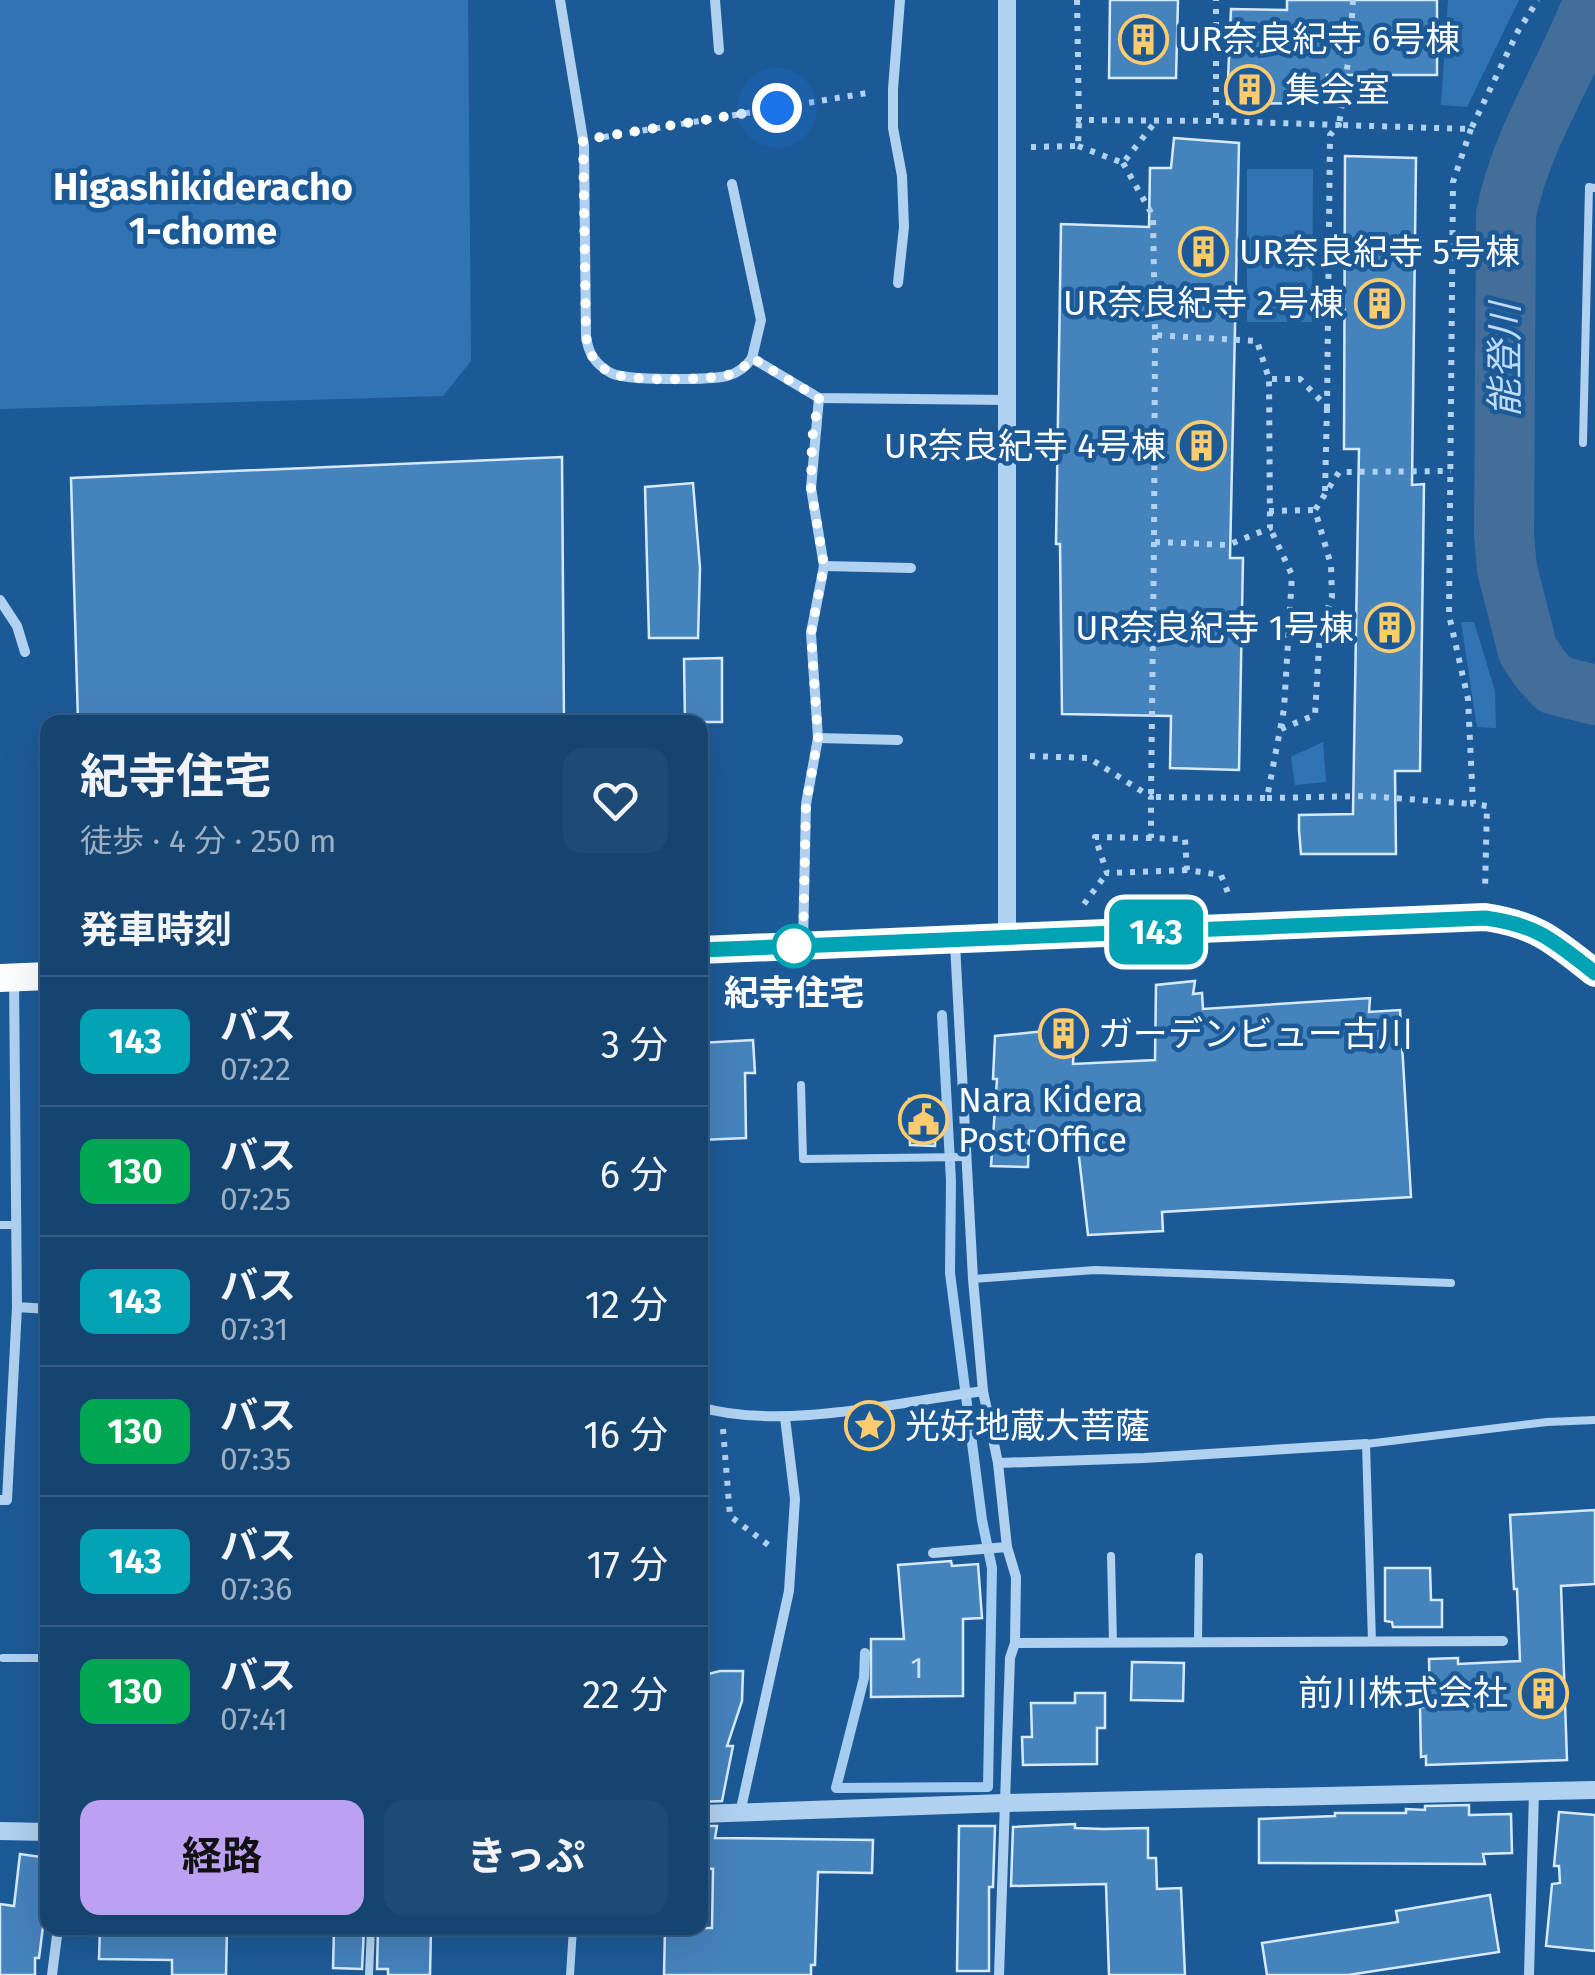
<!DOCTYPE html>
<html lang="ja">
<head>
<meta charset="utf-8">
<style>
  body { margin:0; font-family:"Fira Sans","Noto Sans JP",sans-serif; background:#1e4b76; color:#f1f3f6; height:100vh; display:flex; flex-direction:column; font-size:38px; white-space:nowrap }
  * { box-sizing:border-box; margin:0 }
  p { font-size:32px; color:#9db0c3 }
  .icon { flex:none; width:55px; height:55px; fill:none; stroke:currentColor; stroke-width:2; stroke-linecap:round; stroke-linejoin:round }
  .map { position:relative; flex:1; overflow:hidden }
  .side { position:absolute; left:40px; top:715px; width:668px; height:1220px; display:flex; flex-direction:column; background:#154471; border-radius:20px; box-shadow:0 10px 40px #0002,0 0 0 2px #345c84 }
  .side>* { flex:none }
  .badge { padding:0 20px; border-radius:15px; font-size:35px; line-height:65px }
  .you { position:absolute; width:50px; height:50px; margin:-25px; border:8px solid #fff; border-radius:50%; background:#1a73e8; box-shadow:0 0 0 15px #1a73e833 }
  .map>.badge { position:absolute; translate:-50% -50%; box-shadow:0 0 0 5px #fff }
  h2 { padding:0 40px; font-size:38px; line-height:90px }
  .round { display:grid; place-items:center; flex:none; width:105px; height:105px; border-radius:20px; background:#1e4b76 }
  .head { display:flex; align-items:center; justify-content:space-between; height:170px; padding:0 40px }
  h1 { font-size:48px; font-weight:700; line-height:75px }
  .primary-button { display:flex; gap:20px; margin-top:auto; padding:20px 40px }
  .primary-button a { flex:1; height:115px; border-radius:20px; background:#bca0f2; color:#111; font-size:40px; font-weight:700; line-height:115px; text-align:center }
  .primary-button a+a { background:#1e4b76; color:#f1f3f6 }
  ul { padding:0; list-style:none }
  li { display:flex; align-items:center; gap:30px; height:130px; padding:0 40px; border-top:2px solid #345c84 }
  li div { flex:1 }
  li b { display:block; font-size:38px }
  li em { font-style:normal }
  li .badge { min-width:110px; font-weight:700; text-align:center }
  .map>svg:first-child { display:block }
</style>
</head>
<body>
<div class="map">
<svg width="1595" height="1975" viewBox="0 0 1595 1975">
  <rect width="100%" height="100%" fill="#1c5a97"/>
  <g fill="#3174b4">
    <polygon points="0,0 468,0 471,361 443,396 0,409"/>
    <polygon points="1448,0 1519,0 1467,107 1441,105"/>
    <polygon points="1247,169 1313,169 1312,322 1247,322"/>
    <polygon points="1461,622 1474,622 1495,691 1496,728 1477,727"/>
    <polygon points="1323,742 1326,782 1295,785 1291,757"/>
  </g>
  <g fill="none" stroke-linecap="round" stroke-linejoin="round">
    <polyline stroke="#a4cdf1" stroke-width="10" points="865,1653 864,1678 836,1788 988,1787 992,1568 982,1520 950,1273 951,1181 942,1015"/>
    <path stroke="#436e99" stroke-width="60" d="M1594,0C1567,73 1521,137 1506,215L1504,535L1507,569L1528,651L1541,670L1555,685L1595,695"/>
  </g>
  <g fill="#4583bd" stroke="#d7eafb" stroke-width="2.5">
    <polygon points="1110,0 1178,0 1176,78 1109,78"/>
    <polygon points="1287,0 1437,0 1437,75 1327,75 1325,103 1227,104 1231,9 1287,10"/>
    <polygon points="1174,138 1239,143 1230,558 1243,558 1239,770 1170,768 1171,716 1062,714 1060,544 1056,544 1061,224 1149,227 1150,168 1171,168"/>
    <polygon points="1345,156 1416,158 1412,485 1424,484 1420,771 1395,771 1396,854 1301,854 1299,830 1299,815 1353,814 1359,449 1344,449"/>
    <polygon points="562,457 564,722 78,722 71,478"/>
    <polygon points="693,483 700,568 698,638 649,638 645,487"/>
    <polygon points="722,658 722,722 685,722 684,659"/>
    <polygon points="1195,981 1193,994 1202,993 1203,1009 1370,998 1369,1012 1400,1010 1411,1197 1162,1212 1163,1231 1088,1235 1076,1131 1029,1131 1028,1167 991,1166 997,1079 993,1079 995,1036 1075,1028 1073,1064 1155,1060 1156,985"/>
    <polygon points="753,1040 755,1073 745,1073 746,1138 700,1140 700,1043"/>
    <polygon points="909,1099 936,1100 935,1146 910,1145"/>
    <polygon points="1595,1510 1595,1584 1561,1586 1567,1760 1426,1765 1426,1756 1421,1757 1420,1707 1430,1707 1429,1659 1458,1658 1458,1664 1520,1661 1517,1589 1514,1589 1510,1515"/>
    <polygon points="951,1561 952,1566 978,1564 982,1618 963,1619 963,1696 871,1697 871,1639 904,1639 898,1565"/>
    <polygon points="1385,1568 1430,1568 1431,1600 1442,1600 1442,1627 1393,1627 1392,1622 1385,1621"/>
    <polygon points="1132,1662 1184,1663 1183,1701 1131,1700"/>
    <polygon points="720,1671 743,1671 742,1701 727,1746 733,1746 722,1801 700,1802 700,1676"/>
    <polygon points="1075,1693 1105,1693 1105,1728 1097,1728 1097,1764 1023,1765 1022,1737 1032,1737 1031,1703 1075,1703"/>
    <polygon points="1469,1805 1469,1815 1511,1814 1512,1853 1483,1854 1485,1864 1259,1863 1259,1819 1335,1816 1335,1813 1406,1813 1406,1809 1425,1810 1425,1806"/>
    <polygon points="1559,1812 1595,1815 1595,1951 1546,1946 1552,1884 1560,1883 1559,1866 1554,1866"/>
    <polygon points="1075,1824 1075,1828 1103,1829 1148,1828 1148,1858 1156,1858 1157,1889 1181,1888 1185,1975 1109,1975 1106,1884 1011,1886 1013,1827"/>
    <polygon points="700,1826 717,1826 715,1838 873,1840 872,1873 818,1872 815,1965 811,1965 811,1975 664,1975 665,1928 712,1928 713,1869 700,1868"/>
    <polygon points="959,1826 995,1826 993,1887 989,1887 989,1971 957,1971"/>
    <polygon points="20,1854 48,1858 48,1887 39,1958 35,1958 35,1975 0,1975 0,1904 14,1906"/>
    <polygon points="1490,1895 1499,1952 1348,1975 1267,1975 1262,1943 1398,1922 1396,1911"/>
    <polygon points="100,1928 227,1928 226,1975 172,1975 172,1960 99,1959"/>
    <polygon points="334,1928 364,1928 362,1969 333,1968"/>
    <polygon points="378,1928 431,1928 430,1975 388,1975 388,1969 377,1969"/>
  </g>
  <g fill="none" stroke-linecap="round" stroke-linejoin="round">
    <g stroke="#b0d1f0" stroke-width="6" stroke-dasharray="5 8" stroke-linecap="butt">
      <polyline points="1077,0 1079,120 1216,121 1216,0"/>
      <polyline points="1353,0 1350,48 1339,125 1471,129 1518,31 1538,0"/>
      <polyline points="1471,129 1453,182 1449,615 1468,699 1473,804 1487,806 1485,890"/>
      <polyline points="604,137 873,92"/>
      <polyline points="1078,146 1123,163 1156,121"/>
      <polyline points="1031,147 1078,146 1079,121"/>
      <polyline points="1123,163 1153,216 1155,335 1257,341 1269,379 1300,379 1327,407 1330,135 1339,125 1216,121"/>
      <polyline points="1155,335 1154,542 1228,545 1270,528 1269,379"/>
      <polyline points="1325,491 1327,407"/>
      <polyline points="1269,511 1315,510"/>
      <polyline points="1154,542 1151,797 1267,798 1284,709 1292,575 1270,528"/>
      <polyline points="1281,729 1315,715 1320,629 1332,597 1331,565 1315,510 1339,472 1451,471"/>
      <polyline points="1030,756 1089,758 1151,797 1151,838 1185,839 1187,870 1221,875 1230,898"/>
      <polyline points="1267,798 1367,796 1473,804"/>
      <polyline points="1151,838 1095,837 1107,873 1187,870"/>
      <polyline points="1084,904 1107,873"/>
      <polyline points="723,1429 730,1516 771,1547"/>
    </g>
    <g stroke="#b0d1f0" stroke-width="8">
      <polyline points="1583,443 1589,187 1595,188"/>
      <polyline points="801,1085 803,1159 966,1157"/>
      <polyline points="0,1225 16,1225"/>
      <polyline points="973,1279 1095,1270 1451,1283"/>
      <polyline points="1111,1556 1113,1643"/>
      <polyline points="1198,1642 1199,1557"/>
      <polyline points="1372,1642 1366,1444 1547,1422 1595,1420"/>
      <polyline points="3,1658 48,1658"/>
      <polyline points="369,1975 371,1928"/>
      <polyline points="570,1975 573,1928"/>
    </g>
    <g stroke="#b0d1f0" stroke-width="10">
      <path d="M560,0L584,145L586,336C588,353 595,364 611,373C627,381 708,380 727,376C738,373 746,367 752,358L819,398L1008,400"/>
      <polyline points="715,0 719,50"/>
      <polyline points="732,184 761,320 752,358"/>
      <polyline points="898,283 904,227 902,176 893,128 893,89 900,0"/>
      <polyline points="824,566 911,568"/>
      <polyline points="0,600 17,626 25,652"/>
      <polyline points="818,738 898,740"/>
      <polyline points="803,944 806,804 818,738 811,633 824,566 811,488 819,398"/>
      <polyline points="955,944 973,1279 983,1391 998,1463 1007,1547 1016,1577 1015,1643 1010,1658 999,1975"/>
      <polyline points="14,978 17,1307 48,1309"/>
      <path d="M700,1407C781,1431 899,1402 983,1391"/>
      <polyline points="998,1463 1144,1458 1366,1444"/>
      <polyline points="0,1500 7,1500 17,1307"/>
      <polyline points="933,1553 1007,1547"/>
      <polyline points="1015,1643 1503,1641"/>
      <polyline points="740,1813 789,1591 795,1499 785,1418"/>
      <polyline points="52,1975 58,1928"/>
      <polyline points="1529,1975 1534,1791"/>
    </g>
    <g stroke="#b0d1f0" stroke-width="18">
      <polyline points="1007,0 1007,937"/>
      <polyline points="700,1814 1004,1803 1595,1790"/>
      <polyline points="0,1831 48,1832"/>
    </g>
    <g stroke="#fcfeff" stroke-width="28">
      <path d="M700,950L1485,917C1538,925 1554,941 1595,973"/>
      <polyline points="0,978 48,976"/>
    </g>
  </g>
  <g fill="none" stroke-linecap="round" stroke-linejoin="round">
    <defs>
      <path id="line" d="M700,950L1485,918C1538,925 1554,941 1595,973"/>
    </defs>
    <use href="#line" stroke="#fff" stroke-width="22"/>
    <use href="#line" stroke="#00a3b4" stroke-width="15"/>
    <path stroke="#fff" stroke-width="10" stroke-dasharray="0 18" d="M777,108L583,140L586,336C588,353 595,365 611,373C628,382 707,380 727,375C738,373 746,366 752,358L819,398L812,439L811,488L824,566L811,633L818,738L806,804L803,946H794"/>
  </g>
  <defs>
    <symbol id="building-ring" viewBox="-11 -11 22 22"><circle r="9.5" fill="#1c5a97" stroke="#ffcb6f" stroke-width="1.5"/><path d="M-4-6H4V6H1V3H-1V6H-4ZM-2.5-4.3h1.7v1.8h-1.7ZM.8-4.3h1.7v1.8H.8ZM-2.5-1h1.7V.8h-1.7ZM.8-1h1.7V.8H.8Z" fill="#ffcb6f"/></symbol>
    <symbol id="civic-ring" viewBox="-11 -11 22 22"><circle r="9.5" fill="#1c5a97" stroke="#ffcb6f" stroke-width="1.5"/><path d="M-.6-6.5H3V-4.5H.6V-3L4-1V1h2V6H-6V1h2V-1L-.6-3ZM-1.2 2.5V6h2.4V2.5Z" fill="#ffcb6f"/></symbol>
    <symbol id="sight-ring" viewBox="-11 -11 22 22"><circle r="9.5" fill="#1c5a97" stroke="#ffcb6f" stroke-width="1.5"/><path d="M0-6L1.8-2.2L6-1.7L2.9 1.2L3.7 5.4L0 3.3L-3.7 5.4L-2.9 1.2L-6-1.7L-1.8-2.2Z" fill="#ffcb6f"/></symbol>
  </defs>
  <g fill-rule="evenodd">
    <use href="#building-ring" x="1116" y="12" width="55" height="55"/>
    <use href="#building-ring" x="1222" y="62" width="55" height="55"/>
    <use href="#building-ring" x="1176" y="224" width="55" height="55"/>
    <use href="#building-ring" x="1352" y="276" width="55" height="55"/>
    <use href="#building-ring" x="1174" y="418" width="55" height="55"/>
    <use href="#building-ring" x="1362" y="600" width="55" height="55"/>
    <use href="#building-ring" x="1036" y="1006" width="55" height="55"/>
    <use href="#civic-ring" x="896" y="1092" width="55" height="55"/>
    <use href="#sight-ring" x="842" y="1398" width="55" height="55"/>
    <use href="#building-ring" x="1516" y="1666" width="55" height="55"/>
  </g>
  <circle fill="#fff" stroke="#00a3b4" stroke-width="5" cx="794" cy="946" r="20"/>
  <g text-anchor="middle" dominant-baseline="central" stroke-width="9" stroke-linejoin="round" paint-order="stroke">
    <g font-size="30" fill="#d0e0ee">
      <text x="917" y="1668">1</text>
    </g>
    <g font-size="35" fill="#fff" stroke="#1c5a97" text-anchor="start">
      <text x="1178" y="39">UR奈良紀寺 6号棟</text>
      <text x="1285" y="90">集会室</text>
      <text x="1239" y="252">UR奈良紀寺 5号棟</text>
      <text x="1344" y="303" text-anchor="end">UR奈良紀寺 2号棟</text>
      <text x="1166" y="446" text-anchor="end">UR奈良紀寺 4号棟</text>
      <text x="1354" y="628" text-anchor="end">UR奈良紀寺 1号棟</text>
      <text x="1098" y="1034">ガーデンビュー古川</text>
      <text x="958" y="1100">Nara Kidera<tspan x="958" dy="40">Post Office</tspan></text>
      <text x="905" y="1426">光好地蔵大菩薩</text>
      <text x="1508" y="1693" text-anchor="end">前川株式会社</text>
    </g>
    <g font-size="35" font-weight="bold" fill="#fff" stroke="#1c5a97">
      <text x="794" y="993">紀寺住宅</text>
    </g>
    <g font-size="38" font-weight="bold" fill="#fff" stroke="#1c5a97">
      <text x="203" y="187">Higashikideracho<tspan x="203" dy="44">1-chome</tspan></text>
    </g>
    <g font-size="38" font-style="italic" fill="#bddbf6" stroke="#1c5a97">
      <text transform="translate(1505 360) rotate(-90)">能登川</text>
    </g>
  </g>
</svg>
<div class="you" style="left:777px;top:108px"></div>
<b class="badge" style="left:1156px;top:932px;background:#00a3b4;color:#fff">143</b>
<section class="side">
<div class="head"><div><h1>紀寺住宅</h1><p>徒歩 · 4 分 · 250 m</p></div><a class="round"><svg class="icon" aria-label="heart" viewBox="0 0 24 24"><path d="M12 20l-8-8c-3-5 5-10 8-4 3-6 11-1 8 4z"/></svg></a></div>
<h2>発車時刻</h2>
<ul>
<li><span class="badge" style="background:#00a3b4;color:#fff">143</span><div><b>バス</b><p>07:22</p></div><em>3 分</em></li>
<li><span class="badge" style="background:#00a651;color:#fff">130</span><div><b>バス</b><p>07:25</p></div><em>6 分</em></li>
<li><span class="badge" style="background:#00a3b4;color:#fff">143</span><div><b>バス</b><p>07:31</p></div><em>12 分</em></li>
<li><span class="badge" style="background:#00a651;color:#fff">130</span><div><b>バス</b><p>07:35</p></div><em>16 分</em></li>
<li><span class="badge" style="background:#00a3b4;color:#fff">143</span><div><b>バス</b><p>07:36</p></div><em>17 分</em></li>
<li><span class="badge" style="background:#00a651;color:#fff">130</span><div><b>バス</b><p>07:41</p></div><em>22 分</em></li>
</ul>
<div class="primary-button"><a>経路</a><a>きっぷ</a></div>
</section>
</div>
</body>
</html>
